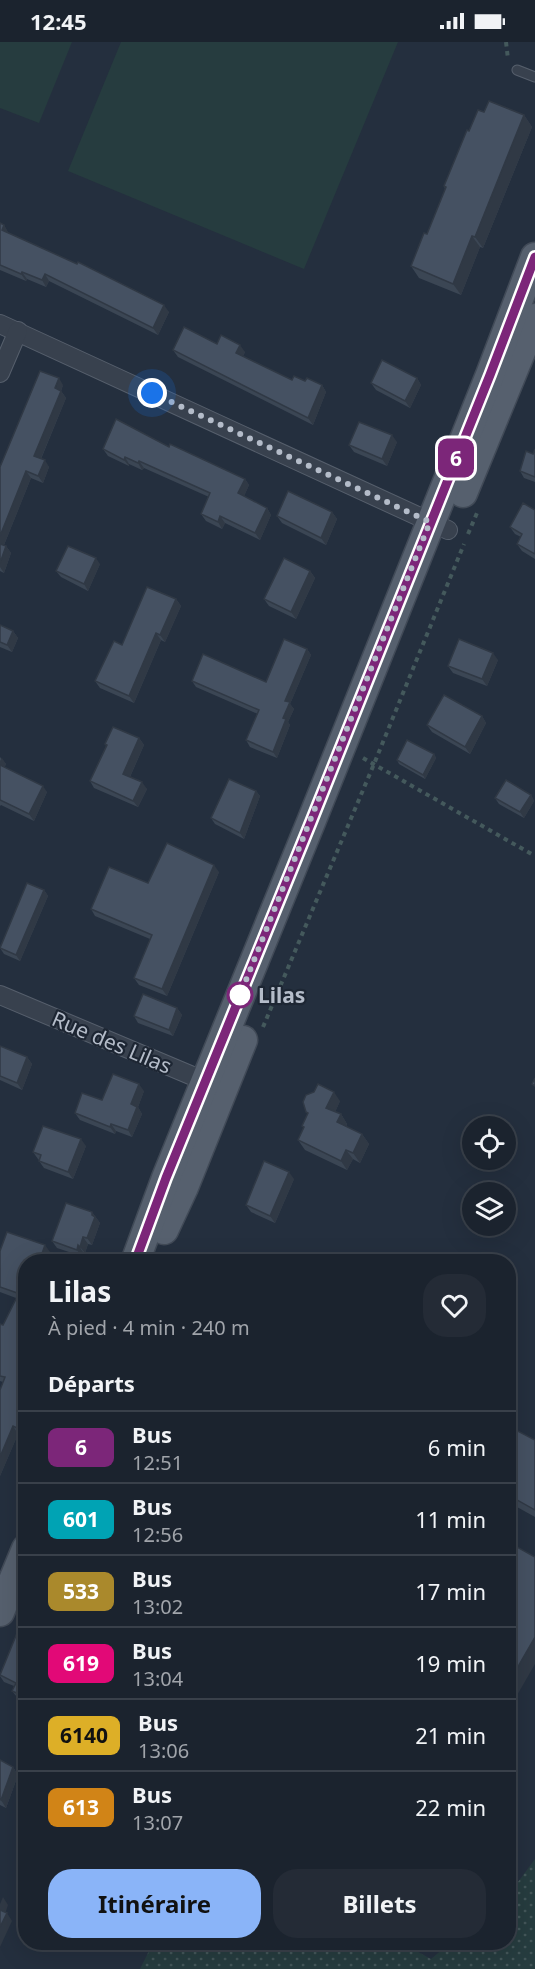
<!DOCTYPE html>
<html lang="fr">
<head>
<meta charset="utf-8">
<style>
  body { margin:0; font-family:"Noto Sans",sans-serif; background:#242b36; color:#f1f3f6; height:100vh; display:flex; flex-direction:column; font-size:22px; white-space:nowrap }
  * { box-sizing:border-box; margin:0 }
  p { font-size:20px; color:#a0a4aa }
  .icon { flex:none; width:33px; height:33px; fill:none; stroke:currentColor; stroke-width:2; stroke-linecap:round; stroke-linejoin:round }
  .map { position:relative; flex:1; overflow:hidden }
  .sheet { position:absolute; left:18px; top:1212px; width:498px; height:696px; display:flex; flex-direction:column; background:#1b232e; border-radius:24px; box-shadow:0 6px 24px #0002,0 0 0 2px #39404a }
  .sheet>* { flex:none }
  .badge { padding:0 12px; border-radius:9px; font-size:21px; line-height:39px }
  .buttons { position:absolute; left:462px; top:1074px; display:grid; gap:12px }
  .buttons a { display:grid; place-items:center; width:54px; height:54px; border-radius:50%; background:#1b232e; box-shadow:0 6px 24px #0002,0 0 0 2px #39404a; font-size:30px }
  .you { position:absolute; width:30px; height:30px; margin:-15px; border:4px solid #fff; border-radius:50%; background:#1a73e8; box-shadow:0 0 0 9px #1a73e833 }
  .map>.badge { position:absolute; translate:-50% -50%; box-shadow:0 0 0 3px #fff }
  h2 { padding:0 30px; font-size:22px; line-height:54px }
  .round { display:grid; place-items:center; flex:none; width:63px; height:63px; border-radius:24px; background:#242b36 }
  .overview { display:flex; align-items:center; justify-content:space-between; height:102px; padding:0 30px }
  h1 { font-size:28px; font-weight:700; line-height:45px }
  .button { display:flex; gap:12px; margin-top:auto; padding:12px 30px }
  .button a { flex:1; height:69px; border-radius:24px; background:#8ab4f8; color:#111; font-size:24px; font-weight:700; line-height:69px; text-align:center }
  .button a+a { background:#242b36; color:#f1f3f6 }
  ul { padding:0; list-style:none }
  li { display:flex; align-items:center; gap:18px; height:72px; padding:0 30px; border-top:2px solid #39404a }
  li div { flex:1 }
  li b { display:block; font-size:22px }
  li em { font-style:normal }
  li .badge { min-width:66px; font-weight:700; text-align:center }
  .status { display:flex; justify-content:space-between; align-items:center; height:42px; padding:0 30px; background:#1b232e; direction:ltr }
  .status svg { height:16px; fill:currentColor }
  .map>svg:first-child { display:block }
</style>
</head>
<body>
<div class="status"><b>12:45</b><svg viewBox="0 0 49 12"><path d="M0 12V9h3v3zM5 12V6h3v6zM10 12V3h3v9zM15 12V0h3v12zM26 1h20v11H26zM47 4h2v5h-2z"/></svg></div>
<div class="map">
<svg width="535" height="1927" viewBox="0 0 535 1927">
  <defs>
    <pattern id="grass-dots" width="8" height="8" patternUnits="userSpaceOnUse" patternTransform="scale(1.5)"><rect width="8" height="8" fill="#263c3f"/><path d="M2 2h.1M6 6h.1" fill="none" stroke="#435659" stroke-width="1.8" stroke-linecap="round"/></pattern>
  </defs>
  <rect width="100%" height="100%" fill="#242f3e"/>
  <polygon fill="url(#grass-dots)" points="535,1817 535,1927 140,1927 153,1901 402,1901 431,1917 450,1901 508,1900 509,1850 515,1844"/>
  <g fill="#263c3f">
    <polygon points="0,0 72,0 39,81 0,66"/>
    <polygon points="121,0 398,0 304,227 68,129"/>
  </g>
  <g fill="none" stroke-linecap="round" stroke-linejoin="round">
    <defs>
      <polyline id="lane" points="517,28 535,35"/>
      <g id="street">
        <polyline points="0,282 448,488"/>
        <polyline points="0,331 18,289"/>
        <polyline points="0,953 214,1043"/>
      </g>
      <g id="primary">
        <polyline points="463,451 535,276"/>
        <polyline points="164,1188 184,1145 243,998"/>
        <polyline points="135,1220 166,1136 311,780 490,333 535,215"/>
        <polyline points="0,1570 26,1507"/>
      </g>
    </defs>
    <use href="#lane" stroke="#565f6c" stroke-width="11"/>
    <use href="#street" stroke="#565f6c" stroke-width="20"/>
    <use href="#primary" stroke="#414a57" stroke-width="31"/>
    <g stroke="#44595c" stroke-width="4" stroke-dasharray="4.5 4.5" stroke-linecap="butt">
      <polyline points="506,0 508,17"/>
      <polyline points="468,492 477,471"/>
      <polyline points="363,716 535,814"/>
      <polyline points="263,985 374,722 464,502"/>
    </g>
    <use href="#lane" stroke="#38414e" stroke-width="9"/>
    <use href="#street" stroke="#38414e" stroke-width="18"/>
    <use href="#primary" stroke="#56606e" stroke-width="28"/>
  </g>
  <g fill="#3b4654">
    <polygon points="484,70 524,73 532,85 483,206 480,205 461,253 419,236 411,224 427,192 445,147 444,144 469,89"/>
    <polygon points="0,181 4,183 8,191 169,270 158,293 49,239 46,245 27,237 26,239 0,228"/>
    <polygon points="217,302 245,310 243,314 292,338 305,339 322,343 326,350 313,383 178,315 173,308"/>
    <polygon points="417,336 421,343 410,366 376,348 371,341"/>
    <polygon points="63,343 61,349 66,356 41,417 49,425 43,441 31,436 4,503 6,504 11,511 4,531 0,529 0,425"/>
    <polygon points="397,400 387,424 354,410 349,403"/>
    <polygon points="169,405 245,437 249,443 244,454 267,466 271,473 260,498 225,481 222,487 206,479 201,472 209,455 144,426 142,428 129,422 129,424 108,414 103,407"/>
    <polygon points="535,407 535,440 524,436 520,429 533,412"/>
    <polygon points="535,468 535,517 522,509 517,502 521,495 515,492 510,485"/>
    <polygon points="332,470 337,477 326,503 282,481 277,474"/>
    <polygon points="100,522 88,549 61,535 56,529"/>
    <polygon points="310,529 315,536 296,577 269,564 264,557"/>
    <polygon points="176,557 181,564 165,600 161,598 134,661 100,646 95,639 122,603"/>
    <polygon points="0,583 13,589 18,596 12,610 0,605"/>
    <polygon points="307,607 311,613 290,662 294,667 288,680 290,683 277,716 250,705 246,698 258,672 196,645 192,639 266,640"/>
    <polygon points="498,618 487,644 453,631 448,624"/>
    <polygon points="482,674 486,681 470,712 432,690 427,683"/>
    <polygon points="139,696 144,703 130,735 147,747 138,765 94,746 90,739 106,704 105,702"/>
    <polygon points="434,712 436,716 425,737 399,722 397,718"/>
    <polygon points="0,715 6,722 4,726 47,750 34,779 1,763 0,764"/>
    <polygon points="256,749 260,754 244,797 215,782 211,776"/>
    <polygon points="531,753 534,759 524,776 499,762 495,756"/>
    <polygon points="219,830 167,954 139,943 134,936 150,897 95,874 91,867 148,841"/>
    <polygon points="44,848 48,854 20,919 4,912 0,906"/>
    <polygon points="177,966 182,973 173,994 138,981 134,974"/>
    <polygon points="0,1004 27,1015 32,1022 22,1048 0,1038"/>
    <polygon points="144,1049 138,1065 142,1072 132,1095 116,1089 115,1092 80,1078 75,1071 102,1058"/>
    <polygon points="340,1059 335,1070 341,1072 347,1082 346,1085 362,1092 369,1102 360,1121 353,1117 347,1128 305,1108 298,1098 304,1086 302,1084 308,1072 306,1070"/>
    <polygon points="86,1104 73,1137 44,1126 39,1119 39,1118 38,1117 33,1110"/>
    <polygon points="294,1137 275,1181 251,1170 246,1163"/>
    <polygon points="92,1170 100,1181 92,1203 88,1202 85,1211 83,1210 81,1214 57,1206 52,1199"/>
    <polygon points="0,1209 50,1210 26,1220 26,1385 22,1393 18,1392 0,1434 0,1348 3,1340 0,1339 0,1282 3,1283 16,1256 0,1250"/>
    <polygon points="508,1384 535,1398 535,1475 508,1460"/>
    <polygon points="26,1569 26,1659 17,1655 12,1649 14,1644 4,1640 0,1634 0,1632"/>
    <polygon points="0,1718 13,1725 18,1733 6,1766 0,1763"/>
  </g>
  <g fill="#303945">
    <polygon points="524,73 532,85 483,206 475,195"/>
    <polygon points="4,183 8,190 6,195 2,188"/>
    <polygon points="472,194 480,205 461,253 453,242"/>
    <polygon points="22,230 27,237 26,239 21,232"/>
    <polygon points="45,232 49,239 46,245 42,238"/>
    <polygon points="164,263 169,270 158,293 153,286"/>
    <polygon points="240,303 245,310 241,318 236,311"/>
    <polygon points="59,336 63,343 61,349 66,356 39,421 34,414"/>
    <polygon points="417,336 421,343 410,366 405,359"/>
    <polygon points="322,343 326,350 313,383 308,376"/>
    <polygon points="392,393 397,400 387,424 382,417"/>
    <polygon points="125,415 129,422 129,424 124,418"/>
    <polygon points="45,418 49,425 43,441 38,434"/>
    <polygon points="139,419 144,426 142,428 138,421"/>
    <polygon points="26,429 31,436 2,508 0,504 0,494"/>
    <polygon points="245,437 249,443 243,457 238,451"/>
    <polygon points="267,466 271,473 260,498 255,491"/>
    <polygon points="332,470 337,477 326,503 321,496"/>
    <polygon points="220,474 225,481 222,487 218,480"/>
    <polygon points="6,504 11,511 4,531 0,525 0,521"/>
    <polygon points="96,516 100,522 88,549 84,542"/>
    <polygon points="310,529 315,536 296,577 291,570"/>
    <polygon points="176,557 181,564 165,600 160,593"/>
    <polygon points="13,589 18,596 12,610 7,603"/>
    <polygon points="156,591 161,598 134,661 129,654"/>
    <polygon points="307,607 311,613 290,662 294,667 288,680 290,683 277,716 273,710 283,676 285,659"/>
    <polygon points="493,611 498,618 487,644 482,637"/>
    <polygon points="482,674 486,681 470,712 465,705"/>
    <polygon points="139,696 144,703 128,739 123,732"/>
    <polygon points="434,712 436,716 425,737 423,733"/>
    <polygon points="2,716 6,722 3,729 0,725 0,719"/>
    <polygon points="142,740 147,747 138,765 133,759"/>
    <polygon points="43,744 47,750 34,779 29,772"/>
    <polygon points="256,749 260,754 244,797 240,791"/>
    <polygon points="531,753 534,759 524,776 520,770"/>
    <polygon points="214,823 219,830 167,954 162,947"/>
    <polygon points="44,848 48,854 20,919 16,913"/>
    <polygon points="177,966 182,973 173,994 169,988"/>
    <polygon points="27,1015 32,1022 22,1048 17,1041"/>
    <polygon points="139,1042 144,1049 138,1065 142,1072 132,1095 128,1088 131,1062"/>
    <polygon points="334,1050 340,1059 333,1075 326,1066"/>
    <polygon points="341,1072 347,1082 344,1090 337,1080"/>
    <polygon points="111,1082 116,1089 115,1092 110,1085"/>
    <polygon points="362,1092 369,1102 360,1121 353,1111"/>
    <polygon points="81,1097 86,1104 73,1137 68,1130"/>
    <polygon points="346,1108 353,1117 347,1128 341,1119"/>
    <polygon points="289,1130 294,1137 275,1181 270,1174"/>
    <polygon points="92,1170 100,1181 92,1203 87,1196"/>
    <polygon points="83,1195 88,1202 85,1211 80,1205"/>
    <polygon points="45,1203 50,1210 47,1220 39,1220"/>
    <polygon points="78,1203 83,1210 81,1214 77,1208"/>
    <polygon points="26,1365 26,1385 22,1393 17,1386"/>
    <polygon points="13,1384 18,1392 0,1434 0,1415"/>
    <polygon points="535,1595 535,1622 508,1669 508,1642"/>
    <polygon points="13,1725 18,1733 6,1766 1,1758"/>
    <polygon points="3,1855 8,1863 4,1875 0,1869 0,1862"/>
    <polygon points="7,1871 12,1879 0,1905 0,1885"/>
  </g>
  <g fill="#455162" stroke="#303945" stroke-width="1.5">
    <polygon points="489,59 524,73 475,195 472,194 453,242 411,224 424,191 427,192 446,145 444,144 467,88 469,89 478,68 484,70"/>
    <polygon points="0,181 4,183 2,188 77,222 78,220 164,263 153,286 45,232 42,238 22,230 21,232 0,223"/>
    <polygon points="184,285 217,302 221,293 240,303 236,311 292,338 294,334 305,339 307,336 322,343 308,376 173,308"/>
    <polygon points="382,318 417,336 405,359 371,341"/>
    <polygon points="40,329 59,336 55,346 61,349 34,414 45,418 38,434 26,429 0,494 0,425"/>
    <polygon points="116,377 169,405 170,402 245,437 238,451 267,466 255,491 220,474 218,480 201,472 210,451 139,419 138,421 125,415 124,418 103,407"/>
    <polygon points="359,380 392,393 382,417 349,403"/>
    <polygon points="535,407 535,435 520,429 526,409 533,412"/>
    <polygon points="288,449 332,470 321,496 277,474"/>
    <polygon points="523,461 535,468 535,512 517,502 522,492 510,485"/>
    <polygon points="0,502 6,504 0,521"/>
    <polygon points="68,504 96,516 84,542 56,529"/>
    <polygon points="284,516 310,529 291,570 264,557"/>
    <polygon points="147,545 176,557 160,593 156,591 129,654 95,639 114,599 122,603"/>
    <polygon points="0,583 13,589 7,603 0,600"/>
    <polygon points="284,597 307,607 285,659 290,660 283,676 286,677 273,710 246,698 259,668 192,639 203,612 266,640"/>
    <polygon points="459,597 493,611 482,637 448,624"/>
    <polygon points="444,653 482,674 465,705 427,683"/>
    <polygon points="113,685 139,696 123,732 142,740 133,759 90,739 107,703 105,702"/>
    <polygon points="407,698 434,712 423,733 397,718"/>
    <polygon points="0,723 43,744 29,772 0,758"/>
    <polygon points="229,737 256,749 240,791 211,776"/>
    <polygon points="506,738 531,753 520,770 495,756"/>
    <polygon points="167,801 214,823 162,947 134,936 152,893 91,867 109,825 148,841"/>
    <polygon points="27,841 44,848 16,913 0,906"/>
    <polygon points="143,952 177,966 169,988 134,974"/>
    <polygon points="0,1004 27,1015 17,1041 0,1034"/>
    <polygon points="113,1032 139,1042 131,1062 137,1065 128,1088 111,1082 110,1085 75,1071 82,1051 102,1058"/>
    <polygon points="535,1036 535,1044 532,1042"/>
    <polygon points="318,1042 334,1050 326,1066 341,1072 337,1080 362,1092 353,1111 346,1108 341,1119 298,1098 304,1085 302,1084 308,1071 306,1070 303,1060 306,1053 314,1050"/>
    <polygon points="43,1084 81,1097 68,1130 39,1119 41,1113 33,1110"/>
    <polygon points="264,1119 289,1130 270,1174 246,1163"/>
    <polygon points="66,1161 92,1170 92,1173 95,1175 87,1196 83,1195 80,1205 78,1203 77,1208 52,1199"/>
    <polygon points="7,1190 45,1203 39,1220 26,1220 26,1365 17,1386 13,1384 0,1415 0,1348 5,1335 0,1334 0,1282 3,1283 19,1251 23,1253 0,1245 0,1209"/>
    <polygon points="508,1384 535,1398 535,1468 508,1453"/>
    <polygon points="508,1500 535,1515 535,1595 508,1642"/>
    <polygon points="26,1569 26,1655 12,1649 16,1641 0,1633"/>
    <polygon points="0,1718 13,1725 1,1758 0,1757"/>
    <polygon points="0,1868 7,1871 0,1885"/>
  </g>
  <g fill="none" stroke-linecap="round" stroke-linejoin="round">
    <defs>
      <polyline id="line" points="135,1220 166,1136 311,780 490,333 535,215"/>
    </defs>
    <use href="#line" stroke="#fff" stroke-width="14"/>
    <use href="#line" stroke="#7c2679" stroke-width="9"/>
    <polyline stroke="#b4bcc9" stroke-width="6" stroke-dasharray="0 10.8" points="152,351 430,480 240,953"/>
  </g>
  <circle fill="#fff" stroke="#7c2679" stroke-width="3" cx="240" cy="953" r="12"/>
  <g text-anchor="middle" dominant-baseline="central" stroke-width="4.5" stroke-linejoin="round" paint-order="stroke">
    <g font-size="21" font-weight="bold" fill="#b4bcc9" stroke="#1d2633" text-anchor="start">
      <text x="258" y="953">Lilas</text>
    </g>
    <g font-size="21" fill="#b4bcc9" stroke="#1d2633">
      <text transform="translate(112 1000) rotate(23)">Rue des Lilas</text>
    </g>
  </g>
</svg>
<div class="buttons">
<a><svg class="icon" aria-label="locate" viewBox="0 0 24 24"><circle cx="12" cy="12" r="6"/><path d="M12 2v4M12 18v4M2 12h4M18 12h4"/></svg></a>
<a><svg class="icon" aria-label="layers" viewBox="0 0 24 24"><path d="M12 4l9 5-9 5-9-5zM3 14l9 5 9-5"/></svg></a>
</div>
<div class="you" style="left:152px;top:351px"></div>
<b class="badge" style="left:456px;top:416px;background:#7c2679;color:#fff">6</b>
<section class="sheet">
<div class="overview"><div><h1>Lilas</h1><p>À pied · 4 min · 240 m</p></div><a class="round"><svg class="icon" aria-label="heart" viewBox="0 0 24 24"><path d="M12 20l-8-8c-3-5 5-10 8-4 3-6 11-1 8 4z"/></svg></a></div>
<h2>Départs</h2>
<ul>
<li><span class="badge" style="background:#7c2679;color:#fff">6</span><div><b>Bus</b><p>12:51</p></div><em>6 min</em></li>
<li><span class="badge" style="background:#00a3b4;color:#fff">601</span><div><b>Bus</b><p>12:56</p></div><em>11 min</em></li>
<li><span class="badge" style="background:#aa892c;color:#fff">533</span><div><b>Bus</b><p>13:02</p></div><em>17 min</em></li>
<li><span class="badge" style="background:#e20977;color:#fff">619</span><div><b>Bus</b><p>13:04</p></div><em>19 min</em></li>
<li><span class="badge" style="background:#ddaf27;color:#111">6140</span><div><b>Bus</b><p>13:06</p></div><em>21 min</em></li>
<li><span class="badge" style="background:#d18417;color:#fff">613</span><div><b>Bus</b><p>13:07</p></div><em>22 min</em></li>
</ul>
<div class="button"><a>Itinéraire</a><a>Billets</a></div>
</section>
</div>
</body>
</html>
